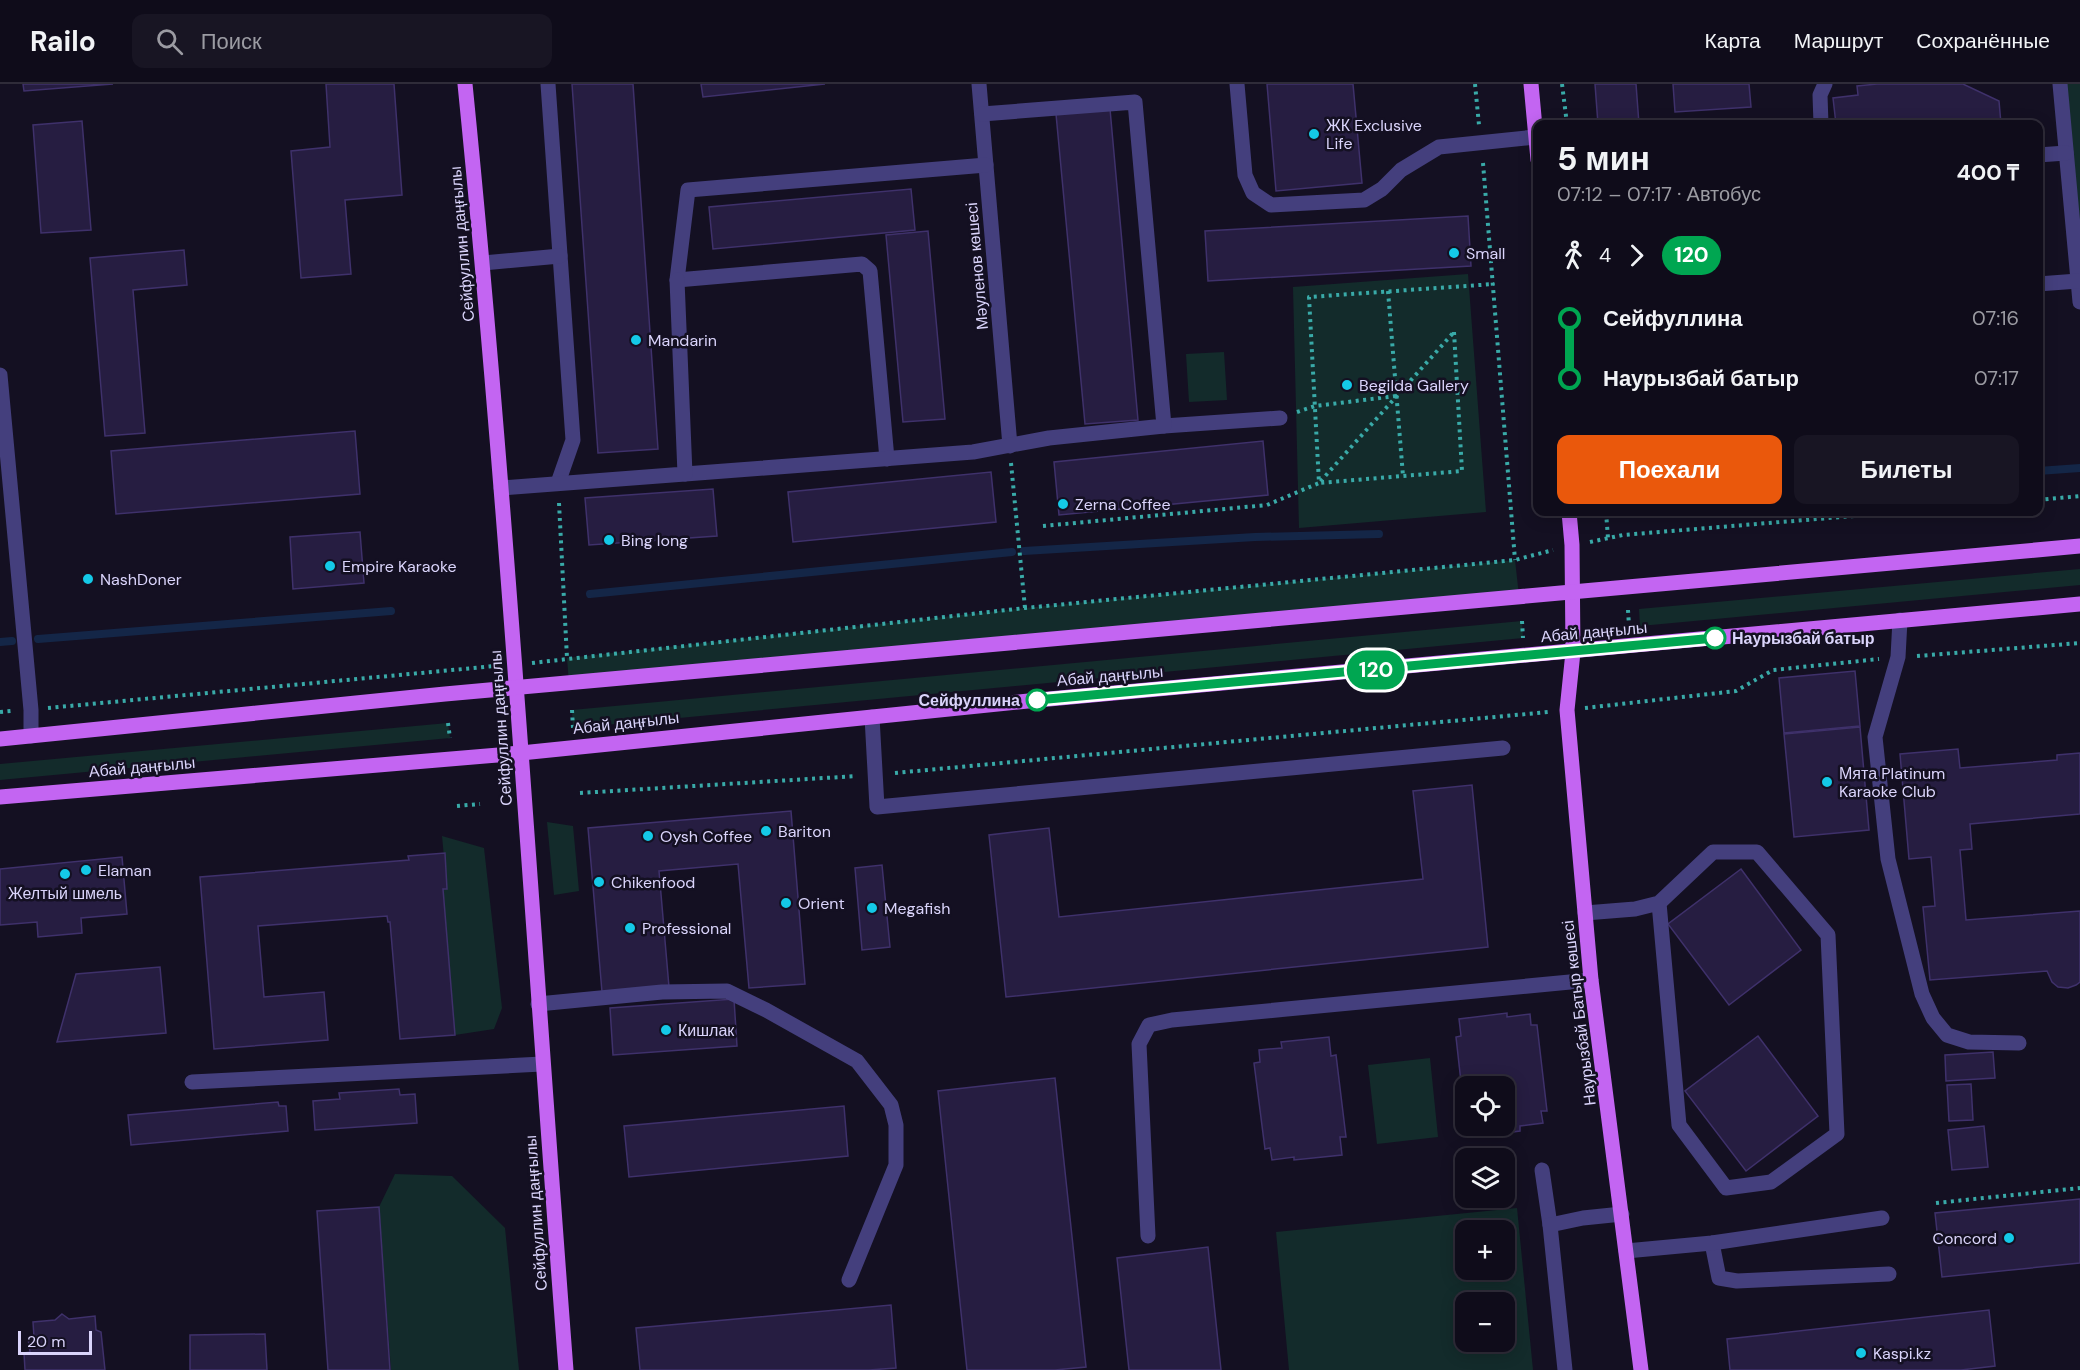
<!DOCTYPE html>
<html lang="ru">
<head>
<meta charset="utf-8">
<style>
  body { margin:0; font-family:"DM Sans",sans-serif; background:#181523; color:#f1f3f6; height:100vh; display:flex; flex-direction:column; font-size:22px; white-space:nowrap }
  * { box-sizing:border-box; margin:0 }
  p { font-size:20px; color:#9b9ba2 }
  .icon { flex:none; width:33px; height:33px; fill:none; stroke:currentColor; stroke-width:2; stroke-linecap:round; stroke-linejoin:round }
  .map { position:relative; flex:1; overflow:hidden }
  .sheet { position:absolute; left:1533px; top:36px; width:510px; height:396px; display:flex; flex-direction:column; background:#0f0c1a; border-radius:12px; box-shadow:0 3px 15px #0003,0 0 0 2px #2f2c39 }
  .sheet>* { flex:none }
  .badge { padding:0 12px; border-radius:20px; font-size:21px; line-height:39px }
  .fabs { position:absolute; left:1455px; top:992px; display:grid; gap:12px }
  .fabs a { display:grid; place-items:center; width:60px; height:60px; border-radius:12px; background:#0f0c1a; box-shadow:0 3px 15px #0003,0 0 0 2px #2f2c39; font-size:30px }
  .scale { position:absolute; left:18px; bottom:15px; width:74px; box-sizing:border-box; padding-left:6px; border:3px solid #dad4fb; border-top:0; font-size:16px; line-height:21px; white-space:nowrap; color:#dad4fb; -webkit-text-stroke:4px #141022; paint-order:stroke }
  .map>.badge { position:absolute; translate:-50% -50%; box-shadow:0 0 0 3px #fff }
  .legs { display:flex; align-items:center; gap:9px; height:66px; padding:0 24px; font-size:20px }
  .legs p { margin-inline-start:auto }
  .summary { display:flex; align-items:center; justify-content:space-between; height:102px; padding:0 24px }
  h1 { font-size:33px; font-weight:700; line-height:45px }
  .action { display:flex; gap:12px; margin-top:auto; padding:12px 24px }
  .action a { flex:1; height:69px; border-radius:12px; background:#ea580c; color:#fff; font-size:24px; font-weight:700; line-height:69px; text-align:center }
  .action a+a { background:#181523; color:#f1f3f6 }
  ul { padding:0 24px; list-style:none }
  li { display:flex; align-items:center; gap:21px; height:60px; font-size:22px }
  li i { display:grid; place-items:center; width:9px; height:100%; margin:0 8px; background:currentColor }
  li i::after { content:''; width:15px; height:15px; margin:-8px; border:4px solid; border-radius:50%; background:#0f0c1a }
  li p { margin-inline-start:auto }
  li:first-child i { background:linear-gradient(#0000 50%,currentColor 0) }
  li:last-child i { background:linear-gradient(currentColor 50%,#0000 0) }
  header { display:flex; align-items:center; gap:36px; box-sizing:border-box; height:84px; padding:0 30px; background:#0f0c1a; border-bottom:2px solid #2f2c39 }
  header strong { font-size:28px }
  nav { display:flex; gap:33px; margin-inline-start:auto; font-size:21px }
  .search { width:420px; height:54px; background:#181523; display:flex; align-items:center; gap:15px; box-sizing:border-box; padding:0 21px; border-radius:12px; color:#9b9ba2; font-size:22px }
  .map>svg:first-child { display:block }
</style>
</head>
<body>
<header>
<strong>Railo</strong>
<div class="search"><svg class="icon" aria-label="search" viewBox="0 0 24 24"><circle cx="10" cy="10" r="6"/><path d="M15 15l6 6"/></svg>Поиск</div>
<nav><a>Карта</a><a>Маршрут</a><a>Сохранённые</a></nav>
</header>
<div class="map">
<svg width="2080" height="1286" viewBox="0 0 2080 1286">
  <rect width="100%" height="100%" fill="#141022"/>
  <g fill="#132b2b" fill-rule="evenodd">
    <polygon points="2060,0 2080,0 2080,219"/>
    <polygon points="1468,190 1486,428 1299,444 1293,203"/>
    <polygon points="1224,268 1227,316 1189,318 1186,270"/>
    <polygon points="1515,476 1519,512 569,599 567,574 1025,524"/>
    <polygon points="2080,485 2080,501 1640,542 1639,525"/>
    <polygon points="1522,537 1523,554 573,644 572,626"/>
    <polygon points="448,639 450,654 0,696 0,680"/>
    <polygon points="547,738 573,742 579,807 554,811"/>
    <polygon points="442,752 484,764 502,924 494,945 455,951 443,805 447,805"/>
    <polygon points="1430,974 1438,1053 1377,1060 1368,981"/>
    <polygon points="395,1090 452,1092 505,1144 519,1286 391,1286 379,1123"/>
    <path d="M1517,1124L1533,1286H1289L1276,1148ZM1466,1146H1504V1185H1466ZM1466,1218H1504V1257H1466Z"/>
  </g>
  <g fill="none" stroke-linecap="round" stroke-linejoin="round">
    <g stroke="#142647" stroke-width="8">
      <polyline points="2038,387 2080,384"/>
      <polyline points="1024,467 1255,453 1379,450"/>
      <polyline points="590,510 1012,468"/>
      <polyline points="38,555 391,527"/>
      <polyline points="0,558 12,557"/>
    </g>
  </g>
  <g fill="#261d41" stroke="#3f316b" stroke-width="1.5">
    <polygon points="23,0 113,0 24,7"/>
    <polygon points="326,0 394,0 402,111 345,116 351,190 301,194 291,67 330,63"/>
    <polygon points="572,0 633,0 658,365 598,369"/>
    <polygon points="701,0 825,0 703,13"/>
    <polygon points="1267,0 1353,0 1362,99 1276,107"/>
    <polygon points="1595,0 1636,0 1639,40 1598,40"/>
    <polygon points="1673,0 1749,0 1751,23 1675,28"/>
    <polygon points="1877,0 1963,0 1999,17 2001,40 1836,40 1833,14 1858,11 1857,2"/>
    <polygon points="1110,25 1138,336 1085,340 1056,30"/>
    <polygon points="82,37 91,146 41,149 33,41"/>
    <polygon points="911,105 915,146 713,165 709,123"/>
    <polygon points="1468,132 1471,182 1208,197 1205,147"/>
    <polygon points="928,147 945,335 903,338 886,151"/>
    <polygon points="184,166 187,201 133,206 145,349 105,352 90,174"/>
    <polygon points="355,347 360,410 116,430 111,367"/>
    <polygon points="1263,357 1268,411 1059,431 1054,378"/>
    <polygon points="991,388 996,438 793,458 788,408"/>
    <polygon points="713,405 717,452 589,461 585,414"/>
    <polygon points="360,448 364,499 293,505 290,453"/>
    <polygon points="1855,587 1860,642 1784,649 1779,594"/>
    <polygon points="1860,643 1869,746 1794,753 1784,650"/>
    <polygon points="1958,665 1960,684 2057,676 2057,671 2080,669 2080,730 1970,740 1972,765 1960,766 1966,836 2080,827 2080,898 2076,901 2068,904 2058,903 2052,898 2047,887 1930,896 1923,823 1935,822 1931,773 1909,775 1900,670"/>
    <polygon points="1472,701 1488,863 1006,913 989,751 1049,744 1059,833 1423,795 1413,707"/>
    <polygon points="791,727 805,900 749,904 738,780 659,787 669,903 602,908 588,744"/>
    <polygon points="445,769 447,805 443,805 455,951 400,955 390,838 388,838 387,832 258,842 264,913 324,908 328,956 214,965 200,793 409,776 408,772"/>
    <polygon points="122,773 127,830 81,834 82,849 38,853 37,838 0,841 0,785"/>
    <polygon points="882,781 890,863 862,866 855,784"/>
    <polygon points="1741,785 1801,866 1729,921 1668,840"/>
    <polygon points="160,883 166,949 57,958 76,890"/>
    <polygon points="734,915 737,962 613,971 610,924"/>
    <polygon points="1507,929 1507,933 1530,930 1531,941 1537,941 1547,1027 1541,1027 1543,1039 1520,1042 1520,1047 1473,1053 1471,1041 1504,1041 1504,1002 1466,1002 1465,1034 1456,953 1461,952 1459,935"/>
    <polygon points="1758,952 1818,1032 1746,1087 1685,1007"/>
    <polygon points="1329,953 1331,972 1336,971 1346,1053 1340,1053 1342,1071 1294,1076 1294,1073 1272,1076 1270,1064 1265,1065 1254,979 1260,978 1259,966 1282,964 1281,958"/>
    <polygon points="1993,968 1995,994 1946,997 1945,971"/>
    <polygon points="1055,994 1086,1283 1055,1286 967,1286 938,1007"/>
    <polygon points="1971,1000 1973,1036 1949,1037 1947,1001"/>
    <polygon points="399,1005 400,1011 415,1010 417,1039 315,1046 313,1017 340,1015 339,1009"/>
    <polygon points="278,1018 279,1022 286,1022 288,1047 131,1061 128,1031"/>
    <polygon points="844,1022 848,1072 629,1093 624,1042"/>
    <polygon points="1984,1042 1988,1083 1952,1086 1948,1046"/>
    <polygon points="2080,1115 2080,1179 1942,1193 1935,1129"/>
    <polygon points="379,1123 390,1286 328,1286 317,1127"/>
    <polygon points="1208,1163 1221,1286 1129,1286 1117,1174"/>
    <polygon points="891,1221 896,1284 869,1286 640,1286 636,1244"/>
    <polygon points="1989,1226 1995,1282 1961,1286 1730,1286 1727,1255"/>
    <polygon points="62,1230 69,1235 95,1232 96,1246 101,1248 105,1286 25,1286 24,1269 30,1268 28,1254 34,1253 33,1238 55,1236"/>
    <polygon points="265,1250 267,1286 190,1286 190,1251"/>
  </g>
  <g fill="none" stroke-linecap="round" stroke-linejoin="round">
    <g stroke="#39aaa8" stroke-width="4" stroke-dasharray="3 4.5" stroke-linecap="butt">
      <polyline points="1475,0 1479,41"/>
      <polyline points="1562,0 1567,40"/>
      <polyline points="1483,79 1515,476"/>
      <polyline points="1388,207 1403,392"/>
      <polygon points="1454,248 1462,387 1319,399"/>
      <polyline points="1297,328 1315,322 1396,312"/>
      <polyline points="1011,379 1025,524"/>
      <polyline points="2038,416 2080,412"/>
      <polyline points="559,419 567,574"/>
      <polyline points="1606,428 1608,454"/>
      <polyline points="1043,442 1267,421 1319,399 1309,213 1494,200"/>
      <polyline points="1590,458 1623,451 1902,428"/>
      <polyline points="1628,526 1629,542"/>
      <polyline points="1522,537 1523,554"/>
      <polyline points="1917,572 2080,559"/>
      <polyline points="532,579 1025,524 1515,476 1553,466"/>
      <polyline points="48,624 495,582"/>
      <polyline points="1585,624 1736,607 1773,586 1879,575"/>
      <polyline points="572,626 573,644"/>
      <polyline points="0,628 11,627"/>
      <polyline points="448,639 450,654"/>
      <polyline points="895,689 1548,628"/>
      <polyline points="580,709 857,692"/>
      <polyline points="457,722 480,720"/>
      <polyline points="1936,1119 2080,1104"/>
    </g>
    <g stroke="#443f7d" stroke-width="15">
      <polyline points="548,0 573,356 558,399"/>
      <polyline points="979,0 1010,362"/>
      <polyline points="1237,0 1245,91 1253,109 1271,121 1364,116 1382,105 1401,86 1439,63 1535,53"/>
      <polyline points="2060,0 2080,218"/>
      <polyline points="1821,40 1820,11 1825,0"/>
      <polyline points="2038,71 2066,69"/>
      <polyline points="483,179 560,172"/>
      <polyline points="2038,200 2078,197"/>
      <polyline points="0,291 31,626 31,652"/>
      <polyline points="1164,342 1280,334"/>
      <polyline points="887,375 870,187 862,180 677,196 688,106 986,81"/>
      <polyline points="685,390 973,368 1049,354 1164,342 1135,18 982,30"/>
      <polyline points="501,404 685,390 677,196"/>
      <polyline points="1900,536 1898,573 1875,653 1888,775 1922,910 1933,934 1947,951 1969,958 2019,959"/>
      <polyline points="872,633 877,723 1503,664"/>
      <polyline points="1585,829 1635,825 1659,819 1679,1041 1726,1104 1771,1098 1837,1050 1828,851 1757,768 1713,768 1659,819"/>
      <polyline points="538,920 662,908 727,907 766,926 857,977 891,1021 896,1041 896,1081 849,1196"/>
      <polyline points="192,998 542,980"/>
      <polyline points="1542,1086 1550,1141"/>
      <polyline points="1148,1152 1139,960 1149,941 1172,936 1591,896"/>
      <polyline points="1712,1159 1719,1194 1737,1197 1889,1190"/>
      <polyline points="1626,1167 1712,1159 1882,1134"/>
      <polyline points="1565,1286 1550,1141 1583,1134 1622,1130"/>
    </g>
    <g stroke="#c365f2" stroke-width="15">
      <path d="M465,0C508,428 533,857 566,1286"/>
      <polyline points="1531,0 1538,76"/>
      <polyline points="1569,428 1572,461 1573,568 1567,626 1591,896 1641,1286"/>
      <polyline points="0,655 445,610 2080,462"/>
      <polyline points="0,713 521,669 1038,616 2080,520"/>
    </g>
  </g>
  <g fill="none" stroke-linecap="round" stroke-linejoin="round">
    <defs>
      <polyline id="line-1" points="1037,616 1715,554"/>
    </defs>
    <use href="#line-1" stroke="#fff" stroke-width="14"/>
    <use href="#line-1" stroke="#00a651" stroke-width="9"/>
  </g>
  <g fill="#14c9e7" stroke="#141022" stroke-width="2">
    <circle cx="1314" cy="50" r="6"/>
    <circle cx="1454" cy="169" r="6"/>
    <circle cx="636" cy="256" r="6"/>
    <circle cx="1347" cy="301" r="6"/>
    <circle cx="1063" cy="420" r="6"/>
    <circle cx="609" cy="456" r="6"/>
    <circle cx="330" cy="482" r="6"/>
    <circle cx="88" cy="495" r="6"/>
    <circle cx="1827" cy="698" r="6"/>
    <circle cx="766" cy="747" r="6"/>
    <circle cx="648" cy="752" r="6"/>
    <circle cx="86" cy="786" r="6"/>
    <circle cx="65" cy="790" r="6"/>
    <circle cx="599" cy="798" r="6"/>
    <circle cx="786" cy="819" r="6"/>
    <circle cx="872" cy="824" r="6"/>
    <circle cx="630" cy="844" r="6"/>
    <circle cx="666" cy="946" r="6"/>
    <circle cx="2009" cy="1154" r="6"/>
    <circle cx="1861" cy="1269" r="6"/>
  </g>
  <g fill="#fff" stroke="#00a651" stroke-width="3">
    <circle cx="1715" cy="554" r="10"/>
    <circle cx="1037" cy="616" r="10"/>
  </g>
  <g text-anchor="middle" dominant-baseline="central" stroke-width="5" stroke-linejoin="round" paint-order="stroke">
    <g font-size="16" fill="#dad4fb" stroke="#141022" text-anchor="start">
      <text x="1326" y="41">ЖК Exclusive<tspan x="1326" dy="18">Life</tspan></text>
      <text x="1466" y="169">Small</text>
      <text x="648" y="256">Mandarin</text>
      <text x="1359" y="301">Begilda Gallery</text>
      <text x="1075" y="420">Zerna Coffee</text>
      <text x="621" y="456">Bing long</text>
      <text x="342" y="482">Empire Karaoke</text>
      <text x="100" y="495">NashDoner</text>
      <text x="1839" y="689">Мята Platinum<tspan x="1839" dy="18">Karaoke Club</tspan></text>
      <text x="778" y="747">Bariton</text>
      <text x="660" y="752">Oysh Coffee</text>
      <text x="98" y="786">Elaman</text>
      <text x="611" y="798">Chikenfood</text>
      <text x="65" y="809" text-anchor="middle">Желтый шмель</text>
      <text x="798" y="819">Orient</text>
      <text x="884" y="824">Megafish</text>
      <text x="642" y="844">Professional</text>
      <text x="678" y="946">Кишлак</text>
      <text x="1997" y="1154" text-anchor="end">Concord</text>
      <text x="1873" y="1269">Kaspi.kz</text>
    </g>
    <g font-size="16" fill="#dad4fb" stroke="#141022">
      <text transform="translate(462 160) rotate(-95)">Сейфуллин даңғылы</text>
      <text transform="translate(977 182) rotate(-95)">Мәуленов көшесі</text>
      <text transform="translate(1594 548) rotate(-5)">Абай даңғылы</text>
      <text transform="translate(1110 592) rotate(-5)">Абай даңғылы</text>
      <text transform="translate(626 639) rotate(-6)">Абай даңғылы</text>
      <text transform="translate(501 644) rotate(-94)">Сейфуллин даңғылы</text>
      <text transform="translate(142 683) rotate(-5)">Абай даңғылы</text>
      <text transform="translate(1579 929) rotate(-97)">Наурызбай Батыр көшесі</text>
      <text transform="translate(536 1129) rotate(-94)">Сейфуллин даңғылы</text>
    </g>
    <g font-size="16" font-weight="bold" fill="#dad4fb" stroke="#141022" text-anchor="start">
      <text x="1732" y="554">Наурызбай батыр</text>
      <text x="1020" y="616" text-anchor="end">Сейфуллина</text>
    </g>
  </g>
</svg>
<div class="fabs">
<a><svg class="icon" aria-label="locate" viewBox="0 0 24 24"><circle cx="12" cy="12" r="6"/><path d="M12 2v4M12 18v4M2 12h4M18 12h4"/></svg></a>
<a><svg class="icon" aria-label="layers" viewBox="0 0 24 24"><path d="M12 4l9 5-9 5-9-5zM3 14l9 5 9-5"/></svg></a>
<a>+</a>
<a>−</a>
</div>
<div class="scale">20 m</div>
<b class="badge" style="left:1376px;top:586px;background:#00a651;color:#fff">120</b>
<section class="sheet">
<div class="summary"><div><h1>5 мин</h1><p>07:12 – 07:17 · Автобус</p></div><b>400 ₸</b></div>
<div class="legs"><svg class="icon" aria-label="walk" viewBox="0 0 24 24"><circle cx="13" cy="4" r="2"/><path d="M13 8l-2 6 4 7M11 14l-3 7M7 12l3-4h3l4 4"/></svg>4<svg class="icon" aria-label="forward" viewBox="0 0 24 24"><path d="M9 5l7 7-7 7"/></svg><b class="badge" style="background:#00a651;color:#fff">120</b></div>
<ul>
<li><i style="color:#00a651"></i><b>Сейфуллина</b><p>07:16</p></li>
<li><i style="color:#00a651"></i><b>Наурызбай батыр</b><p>07:17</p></li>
</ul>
<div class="action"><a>Поехали</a><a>Билеты</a></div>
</section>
</div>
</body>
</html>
